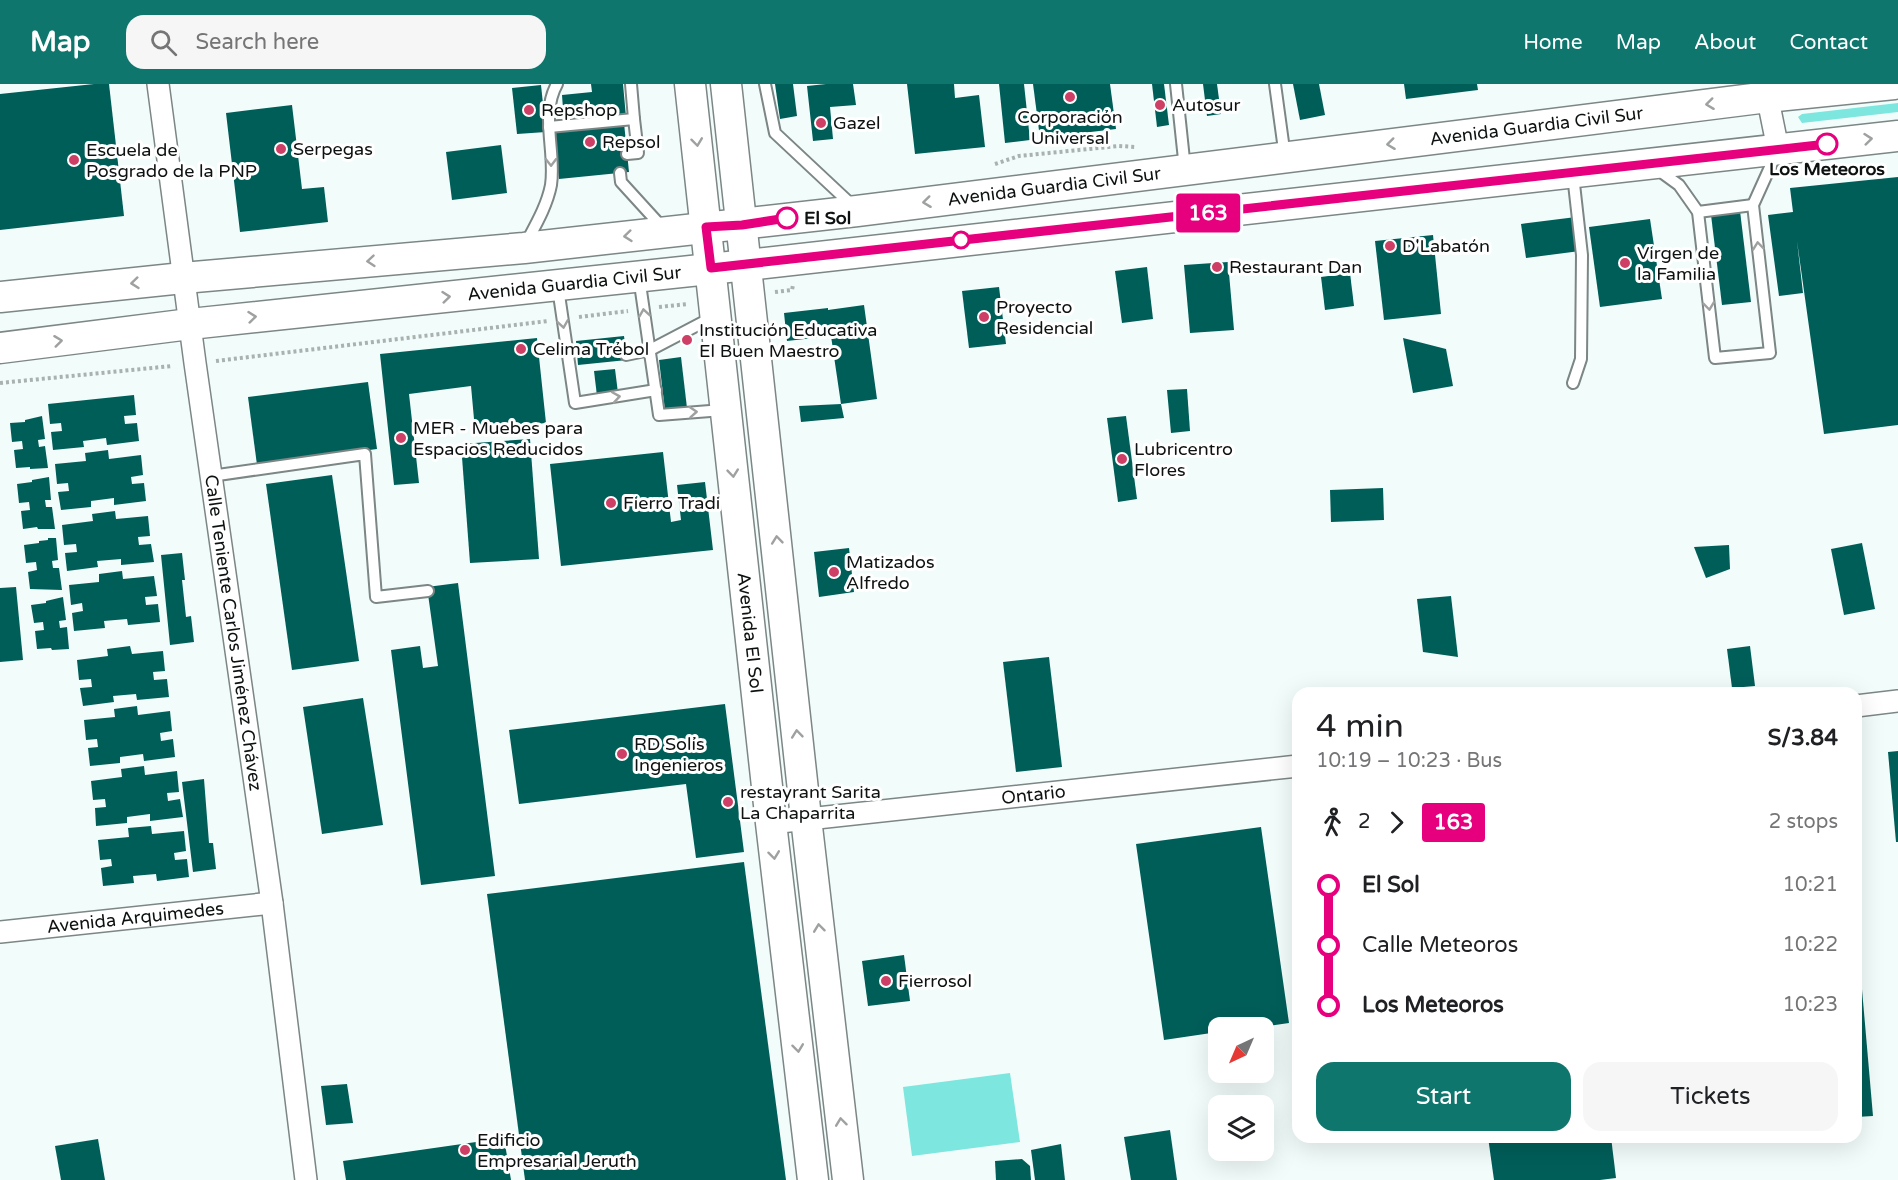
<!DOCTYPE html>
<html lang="en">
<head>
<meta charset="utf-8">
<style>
  body { margin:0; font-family:"Varela Round",sans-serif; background:#f6f6f6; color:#202124; height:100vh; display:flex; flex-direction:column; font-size:22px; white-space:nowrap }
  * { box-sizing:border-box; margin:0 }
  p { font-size:20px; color:#757577 }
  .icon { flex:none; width:33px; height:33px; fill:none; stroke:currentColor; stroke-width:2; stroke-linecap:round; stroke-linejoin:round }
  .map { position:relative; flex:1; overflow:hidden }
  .drawer { position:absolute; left:1292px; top:603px; width:570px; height:456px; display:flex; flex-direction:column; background:#fff; border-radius:18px; box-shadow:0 6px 24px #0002 }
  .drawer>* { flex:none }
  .badge { padding:0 12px; border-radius:4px; font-size:21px; line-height:39px }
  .needle { width:39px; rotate:224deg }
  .fabs { position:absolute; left:1208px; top:933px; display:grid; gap:12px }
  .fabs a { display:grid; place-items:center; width:66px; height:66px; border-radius:12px; background:#fff; box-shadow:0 6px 24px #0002; font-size:30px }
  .map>.badge { position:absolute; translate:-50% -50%; box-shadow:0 0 0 3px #fff }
  .legs { display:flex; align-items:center; gap:9px; height:66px; padding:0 24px; font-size:20px }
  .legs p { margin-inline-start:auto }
  .headline { display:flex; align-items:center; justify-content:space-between; height:102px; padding:0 24px }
  h1 { font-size:33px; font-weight:600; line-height:45px }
  .button { display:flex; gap:12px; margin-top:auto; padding:12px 24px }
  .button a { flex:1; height:69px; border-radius:18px; background:#0f766e; color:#fff; font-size:24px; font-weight:600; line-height:69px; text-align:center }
  .button a+a { background:#f6f6f6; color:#202124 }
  ul { padding:0 24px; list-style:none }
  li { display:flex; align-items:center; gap:21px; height:60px; font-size:22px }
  li i { display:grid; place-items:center; width:9px; height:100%; margin:0 8px; background:currentColor }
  li i::after { content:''; width:15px; height:15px; margin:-8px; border:4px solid; border-radius:50%; background:#fff }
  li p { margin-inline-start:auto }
  li:first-child i { background:linear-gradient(#0000 50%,currentColor 0) }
  li:last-child i { background:linear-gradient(currentColor 50%,#0000 0) }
  header { display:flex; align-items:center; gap:36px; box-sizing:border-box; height:84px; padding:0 30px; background:#0f766e; color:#fff }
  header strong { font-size:28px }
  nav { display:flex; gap:33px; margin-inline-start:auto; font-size:21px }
  .search { width:420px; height:54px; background:#f6f6f6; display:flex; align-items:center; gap:15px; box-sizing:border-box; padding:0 21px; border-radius:18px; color:#757577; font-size:22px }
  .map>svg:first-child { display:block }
</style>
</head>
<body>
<header>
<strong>Map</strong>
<div class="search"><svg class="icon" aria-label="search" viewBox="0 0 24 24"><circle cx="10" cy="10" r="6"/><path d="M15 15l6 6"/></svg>Search here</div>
<nav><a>Home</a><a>Map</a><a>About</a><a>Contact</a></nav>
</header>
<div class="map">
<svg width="1898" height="1096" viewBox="0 0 1898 1096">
  <rect width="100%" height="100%" fill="#f2fcfb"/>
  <g fill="#7de6de">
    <polygon points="1898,19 1898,28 1802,39 1798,33 1802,30"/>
    <polygon points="1010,989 1020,1058 912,1072 903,1003"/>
  </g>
  <g fill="#005e59">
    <polygon points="94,0 109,0 124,132 0,146 0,10"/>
    <polygon points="591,0 623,0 626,33 564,39 562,11 592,8"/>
    <polygon points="775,0 793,0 797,32 780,35"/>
    <polygon points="826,0 853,0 856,21 830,23 833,55 813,57 807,2"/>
    <polygon points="907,0 954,0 955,14 979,11 985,63 915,70"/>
    <polygon points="999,0 1024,0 1030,56 1005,59"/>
    <polygon points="1033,0 1110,0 1116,45 1040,54"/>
    <polygon points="1152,0 1164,0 1169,41 1157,43"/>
    <polygon points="1203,0 1217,0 1221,30 1207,32"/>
    <polygon points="1293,0 1319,0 1325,31 1300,36"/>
    <polygon points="1404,0 1477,0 1478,6 1406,15"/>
    <polygon points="541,1 546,48 517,50 512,4"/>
    <polygon points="292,21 302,105 324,103 328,138 240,148 226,29"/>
    <polygon points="624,39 629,88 559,95 553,46"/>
    <polygon points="501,61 507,109 452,116 446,68"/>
    <polygon points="1898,93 1898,341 1824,350 1797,157 1803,209 1779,212 1768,131 1793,128 1790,104"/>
    <polygon points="1740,127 1751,218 1722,221 1711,131"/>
    <polygon points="1576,133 1580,167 1526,174 1521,140"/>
    <polygon points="1650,135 1662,215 1600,223 1589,143"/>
    <polygon points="1433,151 1441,230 1384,236 1375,157"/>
    <polygon points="1228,178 1234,246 1190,249 1184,181"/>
    <polygon points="1147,183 1153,235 1122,239 1115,187"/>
    <polygon points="1350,189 1354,222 1325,226 1321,193"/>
    <polygon points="999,203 1006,260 969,264 962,207"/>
    <polygon points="864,221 877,315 841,320 831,252 787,257 784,229 828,224 828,226"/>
    <polygon points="624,252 627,276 578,281 576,257"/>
    <polygon points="537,254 546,339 475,346 471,302 409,310 419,399 394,401 380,270"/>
    <polygon points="1403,254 1446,265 1453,302 1413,309"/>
    <polygon points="681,273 687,324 665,327 659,276"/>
    <polygon points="615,285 618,309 597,312 594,287"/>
    <polygon points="368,298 377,365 257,381 248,313"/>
    <polygon points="1187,305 1190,347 1171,349 1167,306"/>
    <polygon points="134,311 136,331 124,332 125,340 137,339 139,357 107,361 106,354 83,357 84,363 53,366 51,348 62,347 61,339 50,340 48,320"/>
    <polygon points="841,320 844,334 801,338 799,322"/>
    <polygon points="42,332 45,355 38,356 39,363 45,362 48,384 30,385 30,383 16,384 14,366 23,365 22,357 12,358 10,339 25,338 25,336"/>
    <polygon points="1126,332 1137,415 1118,418 1107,334"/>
    <polygon points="530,355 539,475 470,479 461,360"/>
    <polygon points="108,366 109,375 141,371 143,391 131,393 132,400 144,399 146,417 114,421 114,414 91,417 91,423 61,426 58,408 69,407 68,399 57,400 55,380 86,377 85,369"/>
    <polygon points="663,368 671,438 681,436 677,401 705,398 713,466 561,482 550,380"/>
    <polygon points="332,391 359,577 292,586 266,400"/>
    <polygon points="49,393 51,416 45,416 46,423 52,423 55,445 38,445 37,443 23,445 21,427 30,426 29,418 19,419 17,400 32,398 32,396"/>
    <polygon points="1383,404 1384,436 1331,438 1330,406"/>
    <polygon points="115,427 116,435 148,432 150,452 138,453 139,461 151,460 154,478 121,481 121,475 97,477 98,483 67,487 65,469 77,468 76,460 64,461 62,441 93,437 92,430"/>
    <polygon points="48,454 56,454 58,476 52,477 53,484 59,484 62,506 30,505 28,488 37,486 36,478 26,479 24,461 39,459 39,457 48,456"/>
    <polygon points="1862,459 1875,525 1844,531 1831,465"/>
    <polygon points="1729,461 1730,485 1706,494 1694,463"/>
    <polygon points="849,464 854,508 819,513 814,468"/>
    <polygon points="182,469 185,496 182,496 186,533 191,532 194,558 170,561 161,471"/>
    <polygon points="122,487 123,495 154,492 157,512 145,513 146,521 158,520 160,538 128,541 127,535 104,537 105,544 74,547 72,529 83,527 82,519 71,521 69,501 99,498 99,490"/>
    <polygon points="458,499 495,792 421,801 391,566 420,562 423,584 438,582 427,503"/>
    <polygon points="16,503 23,576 0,578 0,504"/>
    <polygon points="1451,512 1458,573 1423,568 1417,515"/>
    <polygon points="63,513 66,536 59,537 60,544 67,543 69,565 52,566 51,564 37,565 35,547 44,546 43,538 34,539 31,521 46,519 46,517"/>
    <polygon points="130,562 132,570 163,567 165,587 153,588 154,596 167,595 169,613 137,616 136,610 113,612 114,618 83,622 80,604 92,603 91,595 79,596 77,576 108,572 107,565"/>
    <polygon points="1750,562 1755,602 1732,604 1727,565"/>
    <polygon points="1049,573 1062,683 1016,688 1003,578"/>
    <polygon points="363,614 383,741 322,750 303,623"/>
    <polygon points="725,620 744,768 696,774 686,700 519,720 509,646"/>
    <polygon points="137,622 138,631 170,627 172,647 160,649 161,657 173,655 175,673 144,677 143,670 120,673 120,679 90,682 88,664 98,663 97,655 86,656 84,636 115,633 114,625"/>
    <polygon points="1898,667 1898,758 1896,758 1888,668"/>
    <polygon points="144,682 145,691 177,687 179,708 167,709 168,717 180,715 183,733 150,737 150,730 127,733 127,739 96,742 95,724 106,723 105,715 93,716 91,697 122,693 121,685"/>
    <polygon points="204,695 209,759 213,759 216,785 193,788 182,698"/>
    <polygon points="151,742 152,750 184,747 186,767 174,769 175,776 187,775 189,793 157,797 156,790 133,792 134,799 103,802 101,784 112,782 111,775 100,776 98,756 129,753 128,744"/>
    <polygon points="1261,743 1289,939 1255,944 1218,944 1218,948 1164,956 1136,760"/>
    <polygon points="744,778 786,1096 525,1096 487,810"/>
    <polygon points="1856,848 1857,848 1873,1032 1856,1033"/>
    <polygon points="904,871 910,917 868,922 862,877"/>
    <polygon points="347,1000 353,1039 326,1041 321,1002"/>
    <polygon points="1170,1046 1177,1096 1131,1096 1124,1053"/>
    <polygon points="1488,1053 1611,1053 1616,1094 1600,1096 1494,1096"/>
    <polygon points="504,1054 511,1096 346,1096 343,1077"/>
    <polygon points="98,1055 105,1096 61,1096 55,1062"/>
    <polygon points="1061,1060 1065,1096 1035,1096 1031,1066"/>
    <polygon points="1022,1075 1030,1082 1031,1096 996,1096 995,1077"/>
  </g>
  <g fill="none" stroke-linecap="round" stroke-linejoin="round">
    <defs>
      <g id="lane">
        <polyline points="765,0 775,49 853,122"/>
        <polyline points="1176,0 1185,85"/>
        <polyline points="1275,0 1285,73"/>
        <polyline points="549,43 634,35 631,0"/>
        <polyline points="627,70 638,69 634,35"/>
        <polyline points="1657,85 1679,101 1698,128 1715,274 1770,269 1753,121 1776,70"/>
        <polyline points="620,89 621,98 662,143"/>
        <polyline points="1698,128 1753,121"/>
        <path d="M525,161C535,142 547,122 551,101C556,68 540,30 557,0"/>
        <polyline points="639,193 659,331 723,326"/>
        <polyline points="558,204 575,319 656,306"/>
        <polyline points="626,271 650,266 713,233"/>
        <polyline points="1573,299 1581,275 1582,171 1573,91"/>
        <polyline points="211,392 365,370 376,513 428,507"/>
      </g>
      <g id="street">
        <path id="s1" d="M158,0L195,279L272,819L306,1096"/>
        <polyline points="1765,1 1778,65"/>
        <polyline points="1856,622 1898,617"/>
        <path id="s2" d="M771,739L1298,682"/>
        <path id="s3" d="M0,848L272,819"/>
      </g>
      <g id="secondary">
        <path id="s4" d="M690,0L771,739L813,1096"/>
        <polyline points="726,0 806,734 848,1096"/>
        <path id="s5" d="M0,213L183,194L524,164L857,127L1768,13L1894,0"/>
        <path id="s6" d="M0,264L190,240L747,181L1898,52"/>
      </g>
    </defs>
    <use href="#lane" stroke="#7c8685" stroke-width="14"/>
    <use href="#street" stroke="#7c8685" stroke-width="24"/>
    <use href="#secondary" stroke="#7c8685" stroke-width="33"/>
    <g stroke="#aab2b1" stroke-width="4" stroke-dasharray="3 3" stroke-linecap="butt">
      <polyline points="995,80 1019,72 1119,62 1136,63"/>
      <polyline points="775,208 792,206 793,201"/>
      <polyline points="659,223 688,220"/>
      <polyline points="579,233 628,227"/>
      <polyline points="216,277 548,237"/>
      <polyline points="0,299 172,282"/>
    </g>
    <use href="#lane" stroke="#fff" stroke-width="10"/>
    <use href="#street" stroke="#fff" stroke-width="21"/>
    <use href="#secondary" stroke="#fff" stroke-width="30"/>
  </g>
  <defs><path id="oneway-chevron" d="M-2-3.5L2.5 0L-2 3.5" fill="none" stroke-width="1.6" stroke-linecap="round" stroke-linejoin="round" transform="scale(1.5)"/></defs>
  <g stroke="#9fa0a0">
    <use href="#oneway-chevron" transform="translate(1710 20) rotate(173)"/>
    <use href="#oneway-chevron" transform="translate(1868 55) rotate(-6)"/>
    <use href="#oneway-chevron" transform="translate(697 58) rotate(83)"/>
    <use href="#oneway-chevron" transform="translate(1391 60) rotate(173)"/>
    <use href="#oneway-chevron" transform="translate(551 78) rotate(89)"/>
    <use href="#oneway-chevron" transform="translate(927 118) rotate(173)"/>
    <use href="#oneway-chevron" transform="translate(628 152) rotate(174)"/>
    <use href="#oneway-chevron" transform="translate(1758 162) rotate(-96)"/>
    <use href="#oneway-chevron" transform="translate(371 177) rotate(175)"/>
    <use href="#oneway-chevron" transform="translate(135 199) rotate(174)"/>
    <use href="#oneway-chevron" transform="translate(446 213) rotate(-6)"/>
    <use href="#oneway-chevron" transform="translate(1709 222) rotate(83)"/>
    <use href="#oneway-chevron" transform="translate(644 229) rotate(-99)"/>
    <use href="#oneway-chevron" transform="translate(252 233) rotate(-6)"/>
    <use href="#oneway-chevron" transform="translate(563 240) rotate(81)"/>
    <use href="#oneway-chevron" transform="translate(58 257) rotate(-7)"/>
    <use href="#oneway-chevron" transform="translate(616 313) rotate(-9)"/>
    <use href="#oneway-chevron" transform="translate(693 328) rotate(-4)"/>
    <use href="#oneway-chevron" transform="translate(733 389) rotate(84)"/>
    <use href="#oneway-chevron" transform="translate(777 456) rotate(-96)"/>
    <use href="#oneway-chevron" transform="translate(797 650) rotate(-96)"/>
    <use href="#oneway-chevron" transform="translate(774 771) rotate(83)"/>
    <use href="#oneway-chevron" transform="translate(819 844) rotate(-97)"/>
    <use href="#oneway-chevron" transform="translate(798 964) rotate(83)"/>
    <use href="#oneway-chevron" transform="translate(841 1038) rotate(-97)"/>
  </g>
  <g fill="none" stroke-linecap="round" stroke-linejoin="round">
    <defs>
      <polyline id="line-1" points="787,134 742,141 706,143 711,184 1827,60"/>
    </defs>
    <use href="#line-1" stroke="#fff" stroke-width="14"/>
    <use href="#line-1" stroke="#e6007e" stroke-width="9"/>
  </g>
  <g fill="#ce3f65" stroke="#fff" stroke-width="2">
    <circle cx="1070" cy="13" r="6"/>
    <circle cx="1160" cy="21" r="6"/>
    <circle cx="529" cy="26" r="6"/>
    <circle cx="821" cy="39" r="6"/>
    <circle cx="590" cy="58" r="6"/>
    <circle cx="281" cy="65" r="6"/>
    <circle cx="74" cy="76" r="6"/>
    <circle cx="1390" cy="162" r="6"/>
    <circle cx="1625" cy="179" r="6"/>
    <circle cx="1217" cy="183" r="6"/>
    <circle cx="984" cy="233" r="6"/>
    <circle cx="687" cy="256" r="6"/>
    <circle cx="521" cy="265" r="6"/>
    <circle cx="401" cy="354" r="6"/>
    <circle cx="1122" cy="375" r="6"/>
    <circle cx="611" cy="419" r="6"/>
    <circle cx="834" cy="488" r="6"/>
    <circle cx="622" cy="670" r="6"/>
    <circle cx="728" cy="718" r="6"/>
    <circle cx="886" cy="897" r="6"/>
    <circle cx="465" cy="1066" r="6"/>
  </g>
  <g fill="#fff" stroke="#e6007e" stroke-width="3">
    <circle cx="1827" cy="60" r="10"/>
    <circle cx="787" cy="134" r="10"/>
    <circle cx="961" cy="156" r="8"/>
  </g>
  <g text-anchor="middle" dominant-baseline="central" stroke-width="6" stroke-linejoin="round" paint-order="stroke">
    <g font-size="18" fill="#0e1111" stroke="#fff" text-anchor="start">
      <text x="1172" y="21">Autosur</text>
      <text x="541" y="26">Repshop</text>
      <text x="1070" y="33" text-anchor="middle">Corporación<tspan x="1070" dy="21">Universal</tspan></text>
      <text x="833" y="39">Gazel</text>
      <text x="602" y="58">Repsol</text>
      <text x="293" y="65">Serpegas</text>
      <text x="86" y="66">Escuela de<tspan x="86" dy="21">Posgrado de la PNP</tspan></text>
      <text x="1402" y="162">D'Labatón</text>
      <text x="1637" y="169">Virgen de<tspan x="1637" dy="21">la Familia</tspan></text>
      <text x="1229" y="183">Restaurant Dan</text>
      <text x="996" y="223">Proyecto<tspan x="996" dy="21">Residencial</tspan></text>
      <text x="699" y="246">Institución Educativa<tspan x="699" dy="21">El Buen Maestro</tspan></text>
      <text x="533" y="265">Celima Trébol</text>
      <text x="413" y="344">MER - Muebes para<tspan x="413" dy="21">Espacios Reducidos</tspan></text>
      <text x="1134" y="365">Lubricentro<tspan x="1134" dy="21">Flores</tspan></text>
      <text x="623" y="419">Fierro Tradi</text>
      <text x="846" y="478">Matizados<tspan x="846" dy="21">Alfredo</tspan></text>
      <text x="634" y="660">RD Solís<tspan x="634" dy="21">Ingenieros</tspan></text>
      <text x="740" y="708">restayrant Sarita<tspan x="740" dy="21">La Chaparrita</tspan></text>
      <text x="898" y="897">Fierrosol</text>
      <text x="477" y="1056">Edificio<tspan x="477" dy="21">Empresarial Jeruth</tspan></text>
    </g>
    <g font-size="18" fill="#0e1111" stroke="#fff">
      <text stroke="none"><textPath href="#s5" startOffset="1546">Avenida Guardia Civil Sur</textPath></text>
      <text stroke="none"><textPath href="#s5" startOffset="1060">Avenida Guardia Civil Sur</textPath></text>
      <text stroke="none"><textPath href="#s6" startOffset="578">Avenida Guardia Civil Sur</textPath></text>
      <text stroke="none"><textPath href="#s1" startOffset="554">Calle Teniente Carlos Jiménez Chávez</textPath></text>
      <text stroke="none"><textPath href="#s4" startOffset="552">Avenida El Sol</textPath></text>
      <text stroke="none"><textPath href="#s2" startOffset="264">Ontario</textPath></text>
      <text stroke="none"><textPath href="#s3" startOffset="136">Avenida Arquimedes</textPath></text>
    </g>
    <g font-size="18" font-weight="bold" fill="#0e1111" stroke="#fff">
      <text x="1827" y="85">Los Meteoros</text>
      <text x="804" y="134" text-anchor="start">El Sol</text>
    </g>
  </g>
</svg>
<div class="fabs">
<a><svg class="needle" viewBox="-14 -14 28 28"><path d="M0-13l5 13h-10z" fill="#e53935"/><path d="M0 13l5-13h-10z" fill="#757577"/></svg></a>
<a><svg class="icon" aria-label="layers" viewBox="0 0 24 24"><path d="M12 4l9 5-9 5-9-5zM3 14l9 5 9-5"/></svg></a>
</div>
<b class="badge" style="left:1208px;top:129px;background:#e6007e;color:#fff">163</b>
<section class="drawer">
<div class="headline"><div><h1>4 min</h1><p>10:19 – 10:23 · Bus</p></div><b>S/3.84</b></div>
<div class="legs"><svg class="icon" aria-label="walk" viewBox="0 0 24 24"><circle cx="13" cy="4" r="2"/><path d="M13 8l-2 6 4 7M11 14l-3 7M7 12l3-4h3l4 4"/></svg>2<svg class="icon" aria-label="forward" viewBox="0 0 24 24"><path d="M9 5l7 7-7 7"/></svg><b class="badge" style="background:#e6007e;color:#fff">163</b><p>2 stops</p></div>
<ul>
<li><i style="color:#e6007e"></i><b>El Sol</b><p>10:21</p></li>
<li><i style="color:#e6007e"></i><span>Calle Meteoros</span><p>10:22</p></li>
<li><i style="color:#e6007e"></i><b>Los Meteoros</b><p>10:23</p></li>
</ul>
<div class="button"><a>Start</a><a>Tickets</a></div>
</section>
</div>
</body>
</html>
